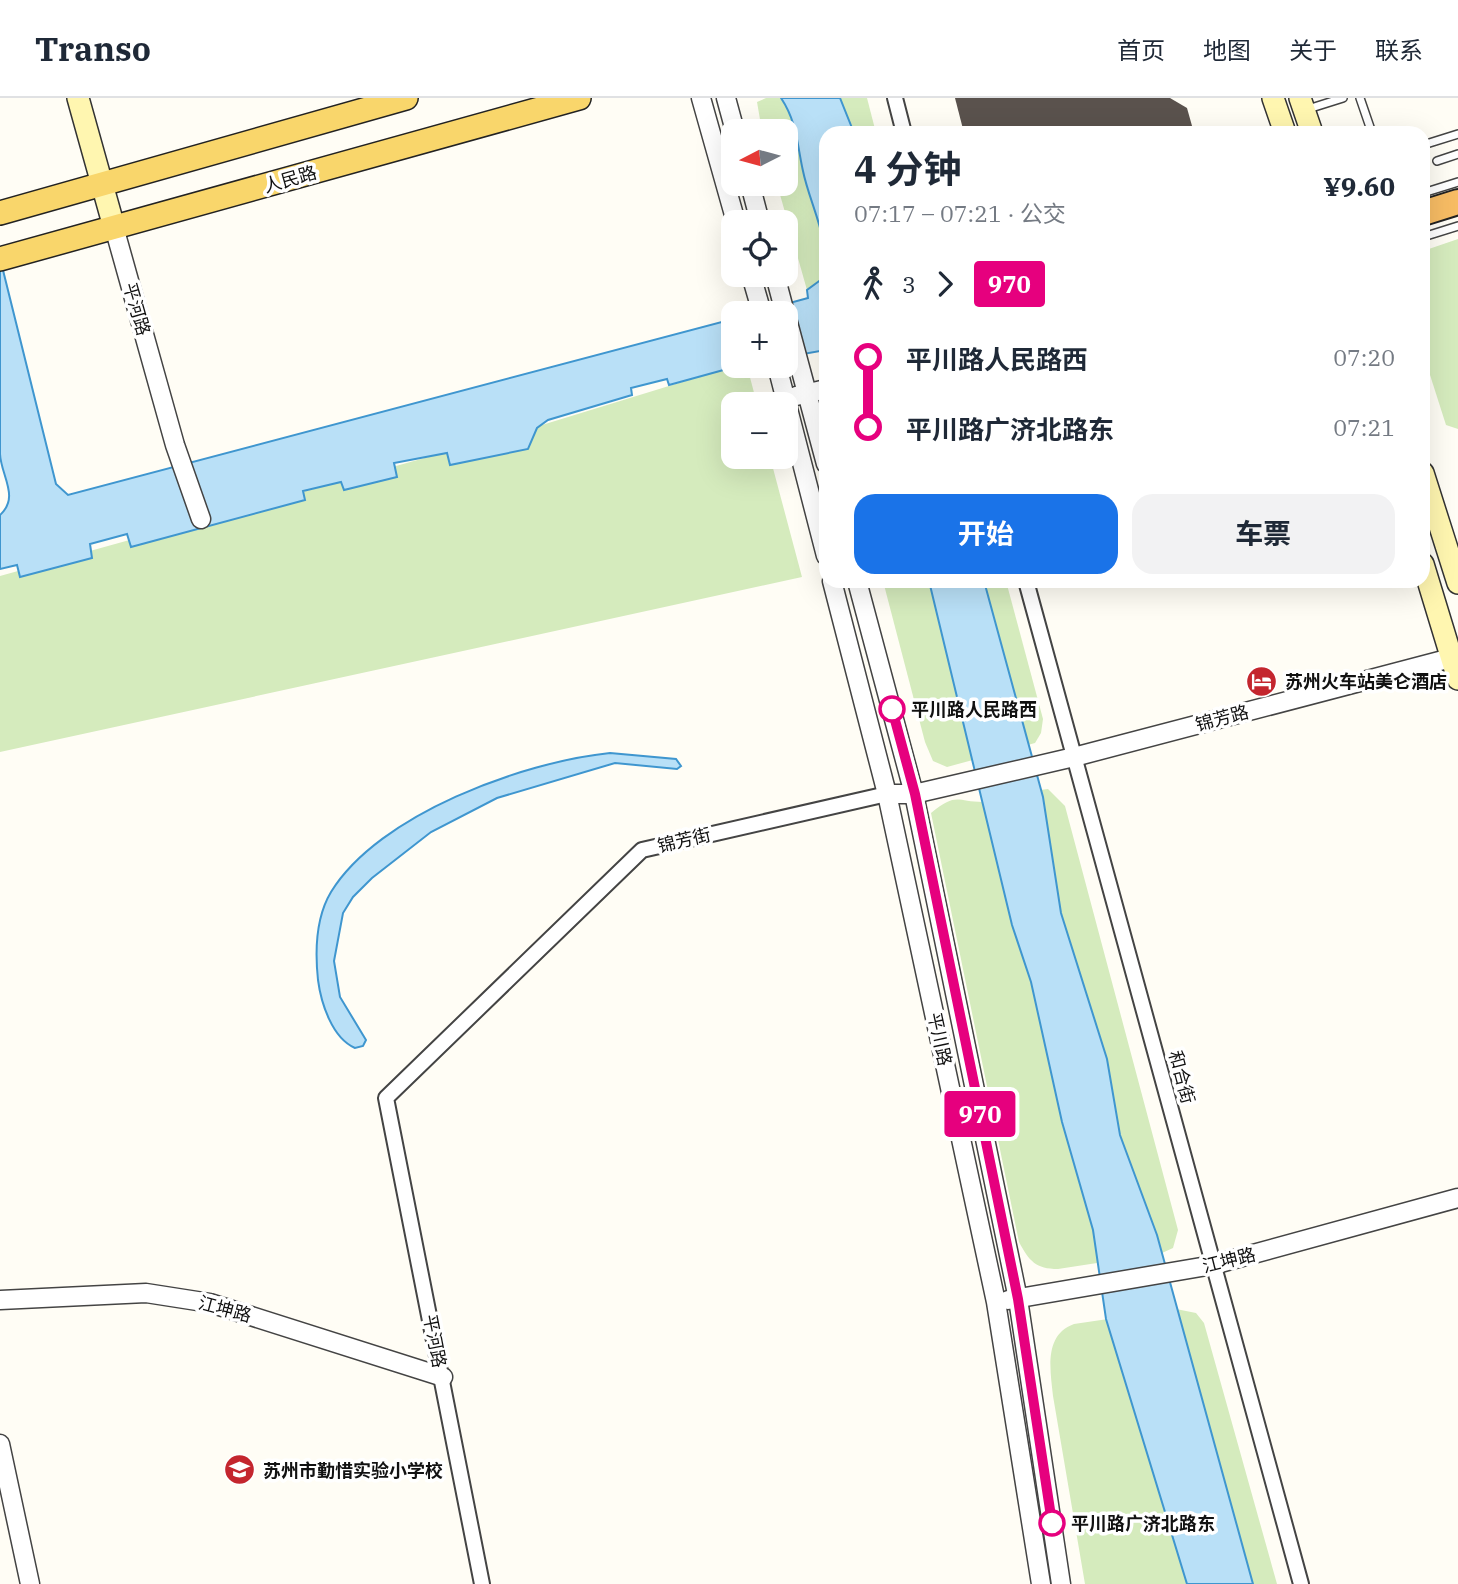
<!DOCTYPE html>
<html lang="zh">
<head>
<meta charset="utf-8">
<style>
  body { margin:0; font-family:"IBM Plex Serif","Noto Sans SC",serif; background:#f2f2f3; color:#1f2937; height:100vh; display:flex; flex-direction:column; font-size:26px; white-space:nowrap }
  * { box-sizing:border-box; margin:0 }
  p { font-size:23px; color:#747a83 }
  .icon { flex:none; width:38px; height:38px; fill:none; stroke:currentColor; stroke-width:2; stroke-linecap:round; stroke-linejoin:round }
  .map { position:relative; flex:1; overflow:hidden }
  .drawer { position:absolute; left:819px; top:28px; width:611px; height:462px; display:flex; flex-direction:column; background:#fff; border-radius:21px; box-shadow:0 7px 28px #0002 }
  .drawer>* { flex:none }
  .badge { padding:0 14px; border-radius:5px; font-size:24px; line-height:46px }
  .needle { width:46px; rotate:264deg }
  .tools { position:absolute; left:721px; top:21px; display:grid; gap:14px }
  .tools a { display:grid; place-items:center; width:77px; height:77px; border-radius:14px; background:#fff; box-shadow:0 7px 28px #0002; font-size:35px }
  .map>.badge { position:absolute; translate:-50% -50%; box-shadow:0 0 0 4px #fff }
  .legs { display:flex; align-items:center; gap:10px; height:77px; padding:0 35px; font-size:23px }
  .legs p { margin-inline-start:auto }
  .summary { display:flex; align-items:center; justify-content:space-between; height:119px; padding:0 35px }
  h1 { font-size:38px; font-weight:700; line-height:52px }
  .primary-button { display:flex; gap:14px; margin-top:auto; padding:14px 35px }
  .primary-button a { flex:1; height:80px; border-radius:21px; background:#1a73e8; color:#fff; font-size:28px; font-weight:700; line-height:80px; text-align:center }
  .primary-button a+a { background:#f2f2f3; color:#1f2937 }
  ul { padding:0 35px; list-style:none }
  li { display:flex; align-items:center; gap:24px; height:70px; font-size:26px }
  li i { display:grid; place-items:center; width:10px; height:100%; margin:0 9px; background:currentColor }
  li i::after { content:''; width:18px; height:18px; margin:-9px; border:5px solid; border-radius:50%; background:#fff }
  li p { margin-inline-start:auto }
  li:first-child i { background:linear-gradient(#0000 50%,currentColor 0) }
  li:last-child i { background:linear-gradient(currentColor 50%,#0000 0) }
  header { display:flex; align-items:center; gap:42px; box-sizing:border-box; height:98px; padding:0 35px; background:#fff; border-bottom:2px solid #e0e1e3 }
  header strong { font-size:33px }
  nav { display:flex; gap:38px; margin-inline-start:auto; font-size:24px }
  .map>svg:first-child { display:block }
</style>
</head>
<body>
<header>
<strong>Transo</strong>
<nav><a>首页</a><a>地图</a><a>关于</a><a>联系</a></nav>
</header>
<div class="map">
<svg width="1458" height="1486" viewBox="0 0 1458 1486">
  <rect width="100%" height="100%" fill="#fffdf5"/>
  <g fill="#d5ebbd">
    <path d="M766,0H781C797,24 797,46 803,73C810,108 833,145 822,181L807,192L777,86H786V33H762L757,4Z"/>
    <polygon points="840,0 867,0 876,35 854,35"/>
    <polygon points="1458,141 1458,331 1446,327 1423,255 1423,153"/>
    <polygon points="734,268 747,268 757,306 733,306 733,359 770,359 802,479 0,654 0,478 529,331"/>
    <polygon points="883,483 1006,483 1043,621 1041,635 1035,645 947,669 933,663 925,644"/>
    <path d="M1048,691L1065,708L1178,1132L1173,1150L1162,1155L1058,1171C1036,1171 1029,1163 1019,1144L931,715C957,694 956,704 983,704C1004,703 1027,693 1048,691Z"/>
    <path d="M1176,1211L1196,1215L1204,1225L1277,1486H1085L1053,1298C1050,1271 1044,1237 1074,1226Z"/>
  </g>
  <g fill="#b9e0f7" stroke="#3f96cf" stroke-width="2">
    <path d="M781,0H840L854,35H826V252L786,259V215H753L808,200L807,192L822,181C833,145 810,108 803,73C797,46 797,24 781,0Z"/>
    <path d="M0,160L56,386L68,397L733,221V268H738L669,287L667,281L631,290L632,297L548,322L537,330L528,351L450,367L447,355L394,365L397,379L344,392L341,384L303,393L305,402L131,449L127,436L90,446L92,460L20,479L17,467L0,471V417C20,399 1,378 0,356C0,291 0,225 0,160Z"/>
    <polygon points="929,483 984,483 1043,699 1061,815 1107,961 1120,1037 1157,1137 1253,1486 1187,1486 1106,1221 1093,1132 1062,1024 1031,884 1012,827"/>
    <path d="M610,655L676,661L681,668L677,671L615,665L497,700L431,734L372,780L353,799L343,815L334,863L340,899L366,942L363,948L355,950C332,940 321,905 318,882C315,854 316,819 331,794C379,716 523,664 610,655Z"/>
  </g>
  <polygon fill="#5a524d" points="955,0 1170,0 1187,10 1194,35 964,35"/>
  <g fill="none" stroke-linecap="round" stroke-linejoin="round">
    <defs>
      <g id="service">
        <polyline points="1360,0 1372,35"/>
        <polyline points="1308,11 1343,0"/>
        <polyline points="1423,47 1458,36"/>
        <polyline points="1437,63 1458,56"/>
        <polyline points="1423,95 1458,84"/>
        <polyline points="1423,139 1458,128"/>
      </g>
      <g id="minor">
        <polyline points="895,0 904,35"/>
        <polyline points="1026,483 1301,1486"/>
        <polyline points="482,1486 386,1000 642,752 887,696"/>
      </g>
      <g id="tertiary">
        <polyline points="701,0 736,124"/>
        <polyline points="726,0 735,33"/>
        <polyline points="750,86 760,124"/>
        <polyline points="114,129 175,347 201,421"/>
        <polyline points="751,177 762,215"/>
        <polyline points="775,177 785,215"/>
        <polyline points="786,217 826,366"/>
        <polyline points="777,268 826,458"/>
        <polyline points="796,298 826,291"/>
        <polyline points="832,483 887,696 996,1204 1041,1486"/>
        <polyline points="857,483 914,696 1018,1201 1061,1486"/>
        <polyline points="887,696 914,696 1074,659 1451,560"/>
        <polyline points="0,1202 146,1195 210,1205 443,1279"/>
        <polyline points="1008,1202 1213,1167 1458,1100"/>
        <polyline points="0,1346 30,1486"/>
      </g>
      <g id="secondary">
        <polyline points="78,0 114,129"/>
        <polyline points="1273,0 1285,35"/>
        <polyline points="1300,0 1312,35"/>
        <polyline points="1423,375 1458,485"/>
        <polyline points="1423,466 1458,581"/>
      </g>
      <g id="primary">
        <polyline points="0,115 406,0"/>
        <polyline points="0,161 579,0"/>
      </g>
      <polyline id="trunk" points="1423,115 1458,104"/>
    </defs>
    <use href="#service" stroke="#444" stroke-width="10"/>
    <use href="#minor" stroke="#444" stroke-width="18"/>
    <use href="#tertiary" stroke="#444" stroke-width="21"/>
    <use href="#secondary" stroke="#333" stroke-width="24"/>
    <use href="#primary" stroke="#222" stroke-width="26"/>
    <use href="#trunk" stroke="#222" stroke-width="28"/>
    <use href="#service" stroke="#fff" stroke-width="7"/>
    <use href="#minor" stroke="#fff" stroke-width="14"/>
    <use href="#tertiary" stroke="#fff" stroke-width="18"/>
    <use href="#secondary" stroke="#fff6b0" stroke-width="21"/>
    <use href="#primary" stroke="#f9d66b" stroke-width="23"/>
    <use href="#trunk" stroke="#f7bc64" stroke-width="24"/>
  </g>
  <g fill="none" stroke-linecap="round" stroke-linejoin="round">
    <defs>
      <polyline id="line-1" points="892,611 915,696 1018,1201 1052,1425"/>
    </defs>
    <use href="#line-1" stroke="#fff" stroke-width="16"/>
    <use href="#line-1" stroke="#e6007e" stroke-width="10"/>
  </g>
  <defs>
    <symbol id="hotel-disc" viewBox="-11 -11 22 22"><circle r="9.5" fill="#c4262e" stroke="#fff"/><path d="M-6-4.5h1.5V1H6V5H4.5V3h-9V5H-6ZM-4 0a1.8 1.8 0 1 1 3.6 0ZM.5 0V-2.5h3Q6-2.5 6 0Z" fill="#fff"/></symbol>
    <symbol id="school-disc" viewBox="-11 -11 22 22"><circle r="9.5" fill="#c4262e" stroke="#fff"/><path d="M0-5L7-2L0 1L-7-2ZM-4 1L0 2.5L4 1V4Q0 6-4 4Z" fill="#fff"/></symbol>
  </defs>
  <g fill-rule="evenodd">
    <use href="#hotel-disc" x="1244" y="566" width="35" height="35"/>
    <use href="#school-disc" x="222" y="1354" width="35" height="35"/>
  </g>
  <g fill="#fff" stroke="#e6007e" stroke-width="3.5">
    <circle cx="892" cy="611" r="12"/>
    <circle cx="1052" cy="1425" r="12"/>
  </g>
  <g text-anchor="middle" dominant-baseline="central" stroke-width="7" stroke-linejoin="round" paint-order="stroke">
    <g font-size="18" fill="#111" stroke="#fff">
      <text transform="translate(290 81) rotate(-16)">人民路</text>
      <text transform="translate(137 211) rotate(74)">平河路</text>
      <text transform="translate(1222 620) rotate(-15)">锦芳路</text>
      <text transform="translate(684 742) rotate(-13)">锦芳街</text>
      <text transform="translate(940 941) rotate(78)">平川路</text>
      <text transform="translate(1182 979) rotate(75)">和合街</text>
      <text transform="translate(1229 1162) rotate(-14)">江坤路</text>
      <text transform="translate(225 1211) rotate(15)">江坤路</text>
      <text transform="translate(435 1243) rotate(79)">平河路</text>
    </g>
    <g font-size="18" font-weight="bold" fill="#111" stroke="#fff" text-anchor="start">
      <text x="1285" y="583">苏州火车站美仑酒店</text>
      <text x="263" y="1372">苏州市勤惜实验小学校</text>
    </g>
    <g font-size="18" font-weight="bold" fill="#111" stroke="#fff" text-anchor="start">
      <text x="911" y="611">平川路人民路西</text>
      <text x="1071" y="1425">平川路广济北路东</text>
    </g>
  </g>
</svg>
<div class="tools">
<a><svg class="needle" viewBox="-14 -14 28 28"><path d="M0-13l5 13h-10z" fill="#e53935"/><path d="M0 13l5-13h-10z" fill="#747a83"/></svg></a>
<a><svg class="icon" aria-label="locate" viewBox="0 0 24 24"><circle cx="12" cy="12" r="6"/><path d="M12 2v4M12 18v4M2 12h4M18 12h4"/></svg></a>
<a>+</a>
<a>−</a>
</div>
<b class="badge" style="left:980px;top:1016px;background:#e6007e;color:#fff">970</b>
<section class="drawer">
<div class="summary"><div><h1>4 分钟</h1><p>07:17 – 07:21 · 公交</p></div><b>¥9.60</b></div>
<div class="legs"><svg class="icon" aria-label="walk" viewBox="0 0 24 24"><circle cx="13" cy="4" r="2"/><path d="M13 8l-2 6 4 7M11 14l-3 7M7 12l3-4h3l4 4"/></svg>3<svg class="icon" aria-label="forward" viewBox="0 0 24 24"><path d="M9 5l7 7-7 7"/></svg><b class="badge" style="background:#e6007e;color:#fff">970</b></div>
<ul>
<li><i style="color:#e6007e"></i><b>平川路人民路西</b><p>07:20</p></li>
<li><i style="color:#e6007e"></i><b>平川路广济北路东</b><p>07:21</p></li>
</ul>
<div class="primary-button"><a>开始</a><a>车票</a></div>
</section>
</div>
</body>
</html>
